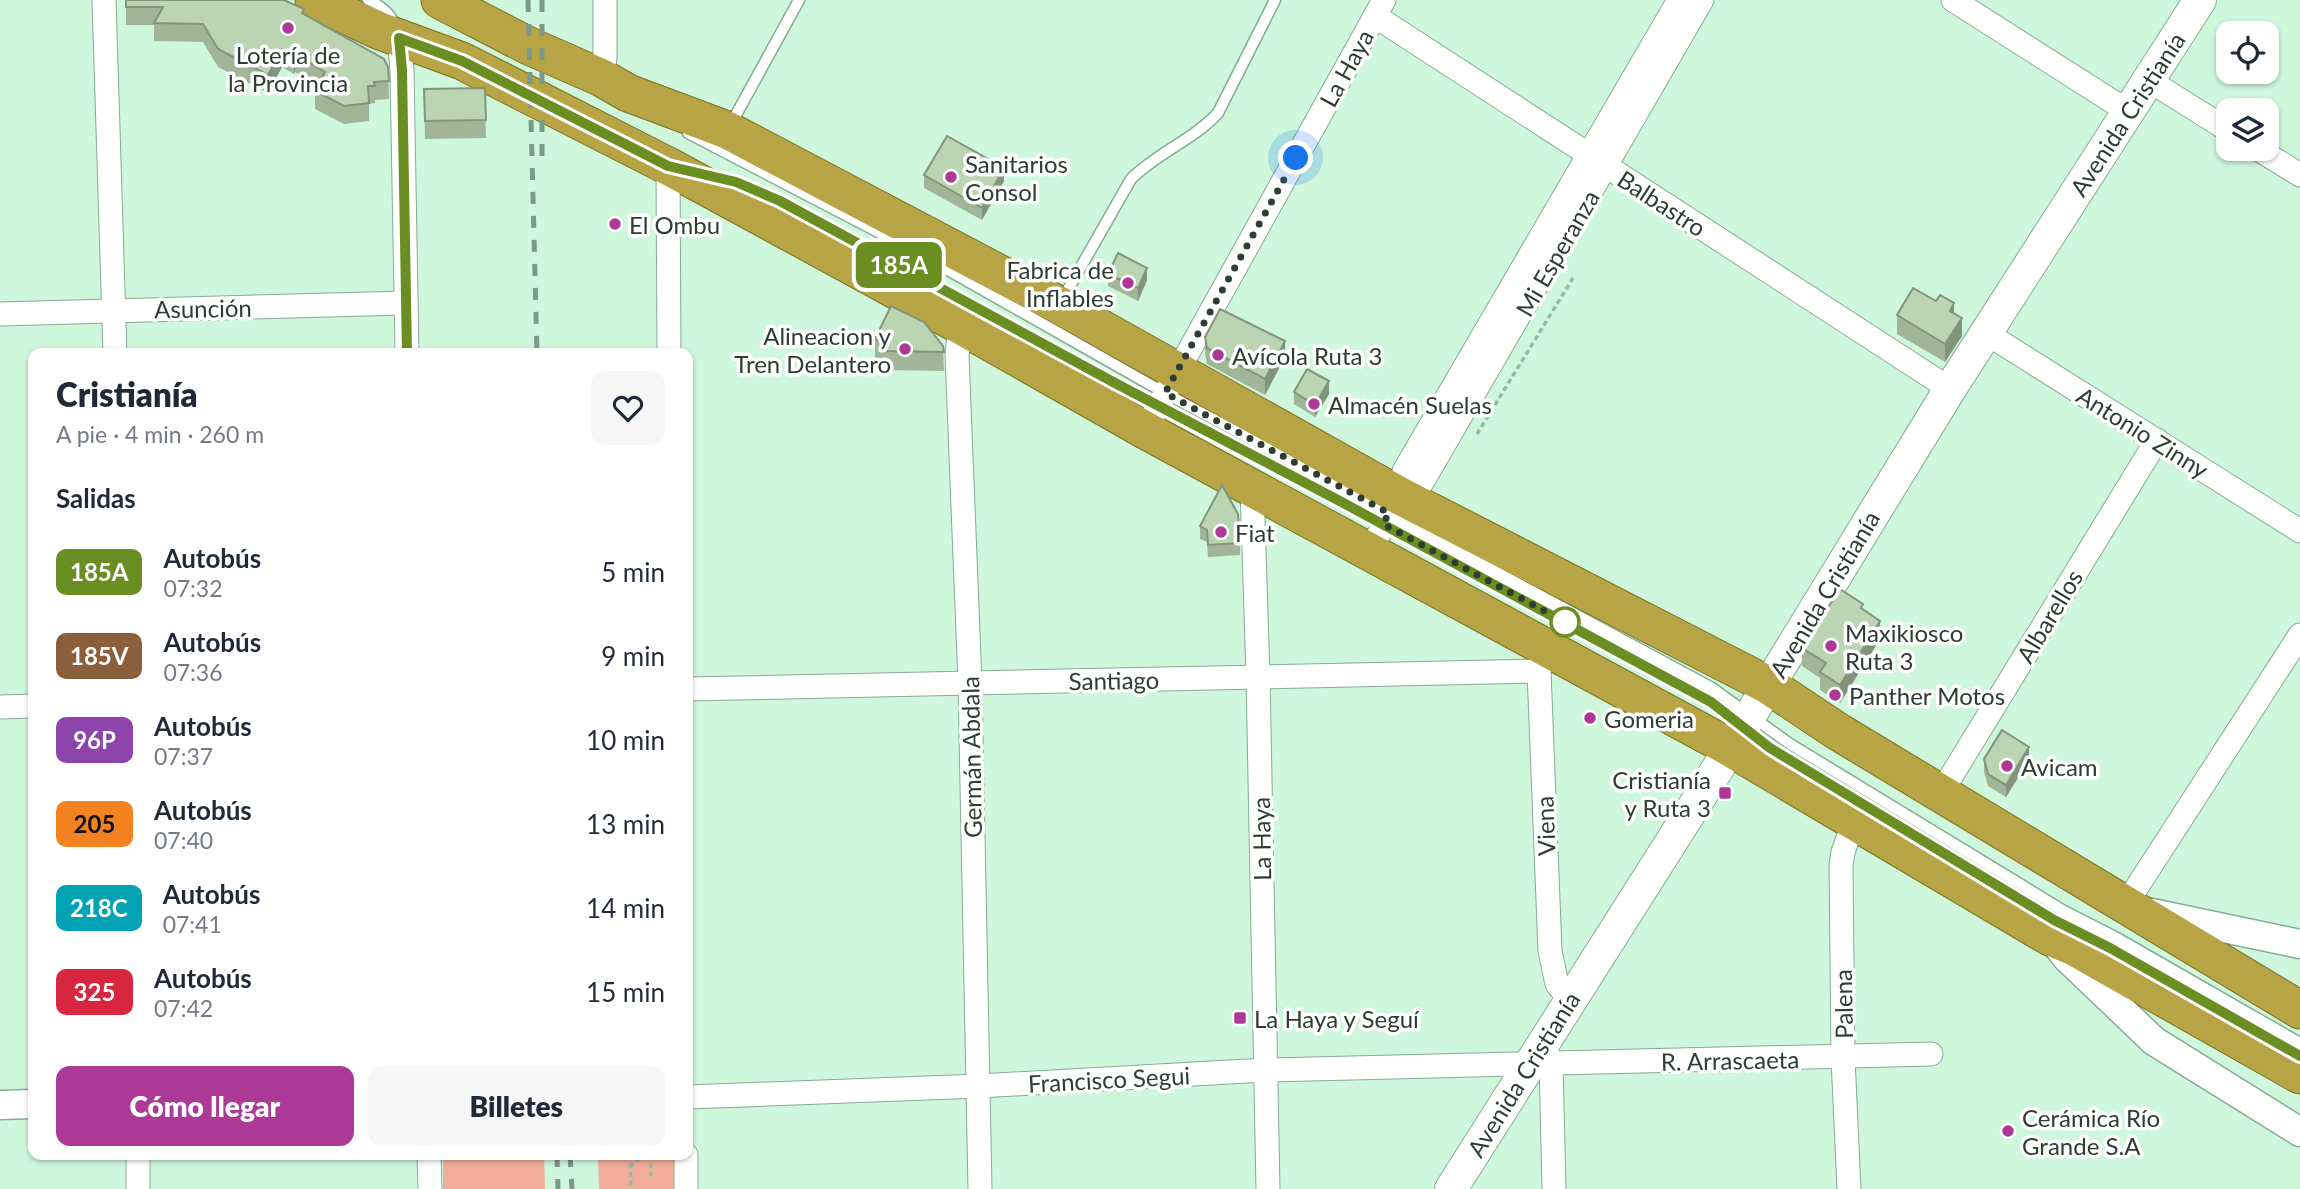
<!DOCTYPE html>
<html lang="es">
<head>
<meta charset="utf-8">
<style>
  body { margin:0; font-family:Lato,sans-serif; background:#f6f6f7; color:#1f2937; height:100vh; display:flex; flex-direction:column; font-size:26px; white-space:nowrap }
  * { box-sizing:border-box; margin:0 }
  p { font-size:23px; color:#747a83 }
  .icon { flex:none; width:38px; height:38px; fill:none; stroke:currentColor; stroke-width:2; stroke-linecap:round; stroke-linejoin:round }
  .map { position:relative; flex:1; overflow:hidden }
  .details { position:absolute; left:28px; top:348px; width:665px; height:812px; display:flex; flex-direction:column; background:#fff; border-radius:14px; box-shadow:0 2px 5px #0004 }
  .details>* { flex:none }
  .badge { padding:0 14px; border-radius:10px; font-size:24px; line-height:46px }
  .fabs { position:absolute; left:2216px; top:21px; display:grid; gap:14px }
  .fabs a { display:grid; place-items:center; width:63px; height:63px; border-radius:14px; background:#fff; box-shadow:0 2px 5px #0004; font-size:35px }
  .you { position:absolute; width:35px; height:35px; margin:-18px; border:5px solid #fff; border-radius:50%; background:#1a73e8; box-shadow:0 0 0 10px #1a73e833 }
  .map>.badge { position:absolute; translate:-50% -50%; box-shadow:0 0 0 4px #fff }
  h2 { padding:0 28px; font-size:26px; line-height:63px }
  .round { display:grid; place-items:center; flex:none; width:74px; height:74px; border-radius:14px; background:#f6f6f7 }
  .overview { display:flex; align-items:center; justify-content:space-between; height:119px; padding:0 28px }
  h1 { font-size:33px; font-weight:800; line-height:52px }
  .button { display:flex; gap:14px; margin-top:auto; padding:14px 28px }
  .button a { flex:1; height:80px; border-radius:14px; background:#ab3995; color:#fff; font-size:28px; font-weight:800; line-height:80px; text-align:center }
  .button a+a { background:#f6f6f7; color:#1f2937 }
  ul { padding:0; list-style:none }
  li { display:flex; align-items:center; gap:21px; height:84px; padding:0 28px }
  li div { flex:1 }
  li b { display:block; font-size:26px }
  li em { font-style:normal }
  li .badge { min-width:77px; font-weight:700; text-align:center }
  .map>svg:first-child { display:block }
</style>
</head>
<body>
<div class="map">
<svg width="2300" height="1189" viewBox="0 0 2300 1189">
  <rect width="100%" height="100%" fill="#cef7dc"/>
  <g fill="#f1ad9a">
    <polygon points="443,1155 544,1155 545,1189 443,1189"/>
    <polygon points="598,1155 674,1155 675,1189 599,1189"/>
  </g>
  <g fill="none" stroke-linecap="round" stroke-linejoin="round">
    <defs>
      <g id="service">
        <path d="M368,0C381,6 390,13 395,26"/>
        <polyline points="731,124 799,0"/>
        <polyline points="688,133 911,249 1165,393 1712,688 1790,744 2064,911 2117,938 2300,1043"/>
        <polyline points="726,180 780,201 1115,383 1336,499 1711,702 1771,748 1942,852"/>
        <path d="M1062,300L1131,179C1157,153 1193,140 1218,113L1275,0"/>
      </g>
      <g id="minor">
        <polyline points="104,0 115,354"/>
        <polyline points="1953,0 2129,112"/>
        <polyline points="1375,16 1950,389"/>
        <polyline points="399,38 402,70 407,354"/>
        <polyline points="602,78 605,57 605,0"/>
        <polyline points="2150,81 2228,130"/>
        <polyline points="2258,149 2300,175"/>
        <polyline points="668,166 669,354"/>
        <polyline points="0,314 406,303"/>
        <polyline points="960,325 957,355 970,683 980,1189"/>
        <polyline points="1986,333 2300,531"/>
        <polyline points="1145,430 1384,0"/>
        <polyline points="1252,489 1258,676 1268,1189"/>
        <polyline points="1400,496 1421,484 1427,474 1702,0"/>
        <polyline points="1369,552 1400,496 1404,471 1679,0"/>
        <polyline points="1544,657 1539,671 1550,951 1557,984 1570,1000"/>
        <polyline points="688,689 1539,671"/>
        <polyline points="0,707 33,706"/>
        <polyline points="1941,793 2157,440"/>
        <polyline points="2126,904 2300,635"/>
        <polyline points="1547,1051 1551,1062 1554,1189"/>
        <polyline points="688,1097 979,1086 1265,1070 1931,1054"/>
        <polyline points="138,1155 138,1189"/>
        <polyline points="429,1155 430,1189"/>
        <polyline points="686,1155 686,1189"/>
        <polyline points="1849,1189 1843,1058 1841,865 1843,852 1854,821"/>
      </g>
      <g id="tertiary">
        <polyline points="2152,913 2300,944"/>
        <polyline points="2056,944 2067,958 2154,1041 2300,1132"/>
        <polyline points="0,1105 33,1104"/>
      </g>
      <polyline id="secondary" points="1451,1189 1710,781 1950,389 2200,0"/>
      <g id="trunk">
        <polyline points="314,0 380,31 462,61 668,166 960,325 1145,430 1729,747 2050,937 2074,947 2300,1075"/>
        <polyline points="440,0 529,46 602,78 628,93 727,130 1059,305 1400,496 1768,685 1837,731 2300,1010"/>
      </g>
    </defs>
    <use href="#service" stroke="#86ac94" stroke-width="13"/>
    <use href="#minor" stroke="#86ac94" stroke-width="25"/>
    <use href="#tertiary" stroke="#86ac94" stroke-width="31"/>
    <use href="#secondary" stroke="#86ac94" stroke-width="34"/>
    <use href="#trunk" stroke="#7b7120" stroke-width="39"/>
    <g stroke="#99b9a4" stroke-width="3.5" stroke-dasharray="5 3.5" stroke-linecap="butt">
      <polyline points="1477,434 1573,278"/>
      <polyline points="630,1155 631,1189"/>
      <polyline points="651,1155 651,1176"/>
      <polyline points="630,1167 643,1155"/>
    </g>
    <use href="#service" stroke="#fff" stroke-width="10"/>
    <use href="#minor" stroke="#fff" stroke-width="23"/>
    <use href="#tertiary" stroke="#fff" stroke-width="28"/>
    <use href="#secondary" stroke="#fff" stroke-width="32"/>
    <use href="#trunk" stroke="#b7a444" stroke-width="37"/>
    <g stroke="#7d9987" stroke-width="5" stroke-dasharray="12 12" stroke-linecap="butt">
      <polyline points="528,0 537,354"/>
      <polyline points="542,0 542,161"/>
      <polyline points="557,1155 558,1189"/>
      <polyline points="570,1155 572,1189"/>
    </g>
  </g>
  <g fill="#a1b698">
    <polygon points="126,0 304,14 388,67 389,99 375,100 375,103 369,104 369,121 344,124 315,109 315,91 318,85 295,72 294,74 282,67 268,93 218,67 203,42 154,41 154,25 126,25"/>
    <polygon points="485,88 486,138 425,139 424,89"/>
    <polygon points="924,175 1004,181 982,220 924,188"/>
    <polygon points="1108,274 1147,280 1138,301 1108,286"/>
    <polygon points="1954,314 1962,336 1945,362 1897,334 1897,315"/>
    <polygon points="1205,337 1285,357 1265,395 1207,364 1205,353"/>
    <polygon points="875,339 943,346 944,371 883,370 883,361 875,358"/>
    <polygon points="1294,392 1329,394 1315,417 1294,404"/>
    <polygon points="1200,526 1240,543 1240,555 1208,557 1207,542 1200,539"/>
    <polygon points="1863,610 1880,639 1840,703 1820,690 1820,678 1802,666 1802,648"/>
    <polygon points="1984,759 2029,760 2006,797 1988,786 1984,772"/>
  </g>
  <g fill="#83947c">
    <polygon points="282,49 282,67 268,93 268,75"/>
    <polygon points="295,54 295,72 294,74 294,56"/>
    <polygon points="1004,168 1004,181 982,220 982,208"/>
    <polygon points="1147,268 1147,280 1138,301 1138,288"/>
    <polygon points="1954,303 1954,321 1950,311"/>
    <polygon points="1962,318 1962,336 1945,362 1945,344"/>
    <polygon points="1285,341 1285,357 1265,395 1265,379"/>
    <polygon points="1329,381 1329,394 1315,417 1315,405"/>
    <polygon points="1880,621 1880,639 1840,703 1840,685"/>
    <polygon points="2029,747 2029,760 2006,797 2006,785"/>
  </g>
  <g fill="#bbd4b1" stroke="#83947c" stroke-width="2">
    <polygon points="126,0 284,0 304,9 302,13 384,59 388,67 389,81 374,82 375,86 368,86 369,103 344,106 315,91 325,72 295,54 294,56 282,49 268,75 218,49 203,24 154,23 163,7 126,7"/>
    <polygon points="485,88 486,120 425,121 424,89"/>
    <polygon points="947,136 1004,168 982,208 924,175"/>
    <polygon points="1118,253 1147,268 1138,288 1108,274"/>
    <polygon points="1913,288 1936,301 1940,295 1954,303 1950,311 1962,318 1945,344 1897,315"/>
    <polygon points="891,306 924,322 943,346 944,352 883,351 883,343 875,339"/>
    <polygon points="1220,309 1285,341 1265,379 1207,348 1205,337"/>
    <polygon points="1307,369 1329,381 1315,405 1294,392"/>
    <polygon points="1222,485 1238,514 1240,543 1208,545 1207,530 1200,526"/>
    <polygon points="1840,589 1863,604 1861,608 1880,621 1840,685 1820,672 1826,663 1802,648"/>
    <polygon points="2002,730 2029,747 2006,785 1988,774 1984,759"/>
  </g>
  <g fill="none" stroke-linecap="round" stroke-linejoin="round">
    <defs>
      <polyline id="line" points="407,354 402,70 399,38 462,61 668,166 736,182 780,201 1115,383 1336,499 1711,702 1770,748 2054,920 2110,948 2300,1056"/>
    </defs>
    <use href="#line" stroke="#fff" stroke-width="16"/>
    <use href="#line" stroke="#6b8e23" stroke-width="10"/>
    <polyline stroke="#2d3d33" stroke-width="7" stroke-dasharray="0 12.6" points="1296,158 1165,393 1389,513 1383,524 1565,622"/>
  </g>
  <g fill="#ab3995" stroke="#fff" stroke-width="2.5">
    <circle cx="288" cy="28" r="7"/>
    <circle cx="951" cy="177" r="7"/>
    <circle cx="615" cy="224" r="7"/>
    <circle cx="1128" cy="283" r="7"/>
    <circle cx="905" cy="349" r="7"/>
    <circle cx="1218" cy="355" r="7"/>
    <circle cx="1314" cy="404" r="7"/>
    <circle cx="1221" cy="532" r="7"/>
    <circle cx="1831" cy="646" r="7"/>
    <circle cx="1835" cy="695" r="7"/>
    <circle cx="1590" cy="718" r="7"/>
    <circle cx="2007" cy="766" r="7"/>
    <rect x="1718" y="786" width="14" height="14" rx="3.5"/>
    <rect x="1233" y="1011" width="14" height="14" rx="3.5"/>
    <circle cx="2008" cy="1131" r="7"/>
  </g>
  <circle fill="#fff" stroke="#6b8e23" stroke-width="3.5" cx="1565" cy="622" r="14"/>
  <g text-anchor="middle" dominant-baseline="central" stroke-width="7" stroke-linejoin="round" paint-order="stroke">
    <g font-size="24" fill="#2d3d33" stroke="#fff" text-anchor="start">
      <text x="288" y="54" text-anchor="middle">Lotería de<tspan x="288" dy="28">la Provincia</tspan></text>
      <text x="965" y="163">Sanitarios<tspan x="965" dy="28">Consol</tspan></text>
      <text x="629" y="224">El Ombu</text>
      <text x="1114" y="269" text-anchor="end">Fabrica de<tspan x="1114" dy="28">Inflables</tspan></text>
      <text x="891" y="335" text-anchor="end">Alineacion y<tspan x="891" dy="28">Tren Delantero</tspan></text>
      <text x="1232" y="355">Avícola Ruta 3</text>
      <text x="1328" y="404">Almacén Suelas</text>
      <text x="1235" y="532">Fiat</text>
      <text x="1845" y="632">Maxikiosco<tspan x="1845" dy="28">Ruta 3</tspan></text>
      <text x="1849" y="695">Panther Motos</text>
      <text x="1604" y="718">Gomeria</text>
      <text x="2021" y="766">Avicam</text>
      <text x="1711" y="779" text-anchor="end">Cristianía<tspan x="1711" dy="28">y Ruta 3</tspan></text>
      <text x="1254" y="1018">La Haya y Seguí</text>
      <text x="2022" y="1117">Cerámica Río<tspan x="2022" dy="28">Grande S.A</tspan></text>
    </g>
    <g font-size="24" fill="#2d3d33" stroke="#fff">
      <text transform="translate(1346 68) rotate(-61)">La Haya</text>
      <text transform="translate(2127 114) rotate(-57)">Avenida Cristianía</text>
      <text transform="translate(1662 203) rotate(33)">Balbastro</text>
      <text transform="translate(1557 253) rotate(-60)">Mi Esperanza</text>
      <text transform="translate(203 308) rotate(-1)">Asunción</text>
      <text transform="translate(2143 432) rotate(32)">Antonio Zinny</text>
      <text transform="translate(1824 594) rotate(-59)">Avenida Cristianía</text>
      <text transform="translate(2049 616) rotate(-59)">Albarellos</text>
      <text transform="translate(1114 680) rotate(-1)">Santiago</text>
      <text transform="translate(971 757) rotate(-91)">Germán Abdala</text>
      <text transform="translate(1545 826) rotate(-92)">Viena</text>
      <text transform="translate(1261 839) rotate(-91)">La Haya</text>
      <text transform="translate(1843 1004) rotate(-91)">Palena</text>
      <text transform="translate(1730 1060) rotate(-1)">R. Arrascaeta</text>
      <text transform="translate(1523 1074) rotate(-58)">Avenida Cristianía</text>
      <text transform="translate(1109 1079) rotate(-3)">Francisco Segui</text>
    </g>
  </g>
</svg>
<div class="fabs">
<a><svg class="icon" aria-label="locate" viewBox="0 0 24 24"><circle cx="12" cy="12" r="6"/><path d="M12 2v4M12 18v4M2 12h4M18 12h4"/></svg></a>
<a><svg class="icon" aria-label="layers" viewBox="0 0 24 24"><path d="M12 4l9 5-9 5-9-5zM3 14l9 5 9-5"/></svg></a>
</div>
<div class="you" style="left:1296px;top:158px"></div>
<b class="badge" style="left:899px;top:265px;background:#6b8e23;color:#fff">185A</b>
<section class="details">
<div class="overview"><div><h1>Cristianía</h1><p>A pie · 4 min · 260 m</p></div><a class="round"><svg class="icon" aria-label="heart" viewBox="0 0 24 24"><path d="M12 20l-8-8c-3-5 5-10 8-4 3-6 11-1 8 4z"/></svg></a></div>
<h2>Salidas</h2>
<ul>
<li><span class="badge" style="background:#6b8e23;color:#fff">185A</span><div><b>Autobús</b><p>07:32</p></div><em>5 min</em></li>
<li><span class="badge" style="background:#8b5e3c;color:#fff">185V</span><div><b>Autobús</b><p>07:36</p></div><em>9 min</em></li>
<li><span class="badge" style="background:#8e44ad;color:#fff">96P</span><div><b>Autobús</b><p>07:37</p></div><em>10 min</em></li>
<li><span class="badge" style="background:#f58220;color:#111">205</span><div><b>Autobús</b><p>07:40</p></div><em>13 min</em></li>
<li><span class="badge" style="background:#00a3b4;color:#fff">218C</span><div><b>Autobús</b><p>07:41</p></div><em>14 min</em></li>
<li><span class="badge" style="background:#d7263d;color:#fff">325</span><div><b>Autobús</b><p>07:42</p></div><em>15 min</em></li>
</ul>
<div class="button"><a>Cómo llegar</a><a>Billetes</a></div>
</section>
</div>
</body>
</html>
